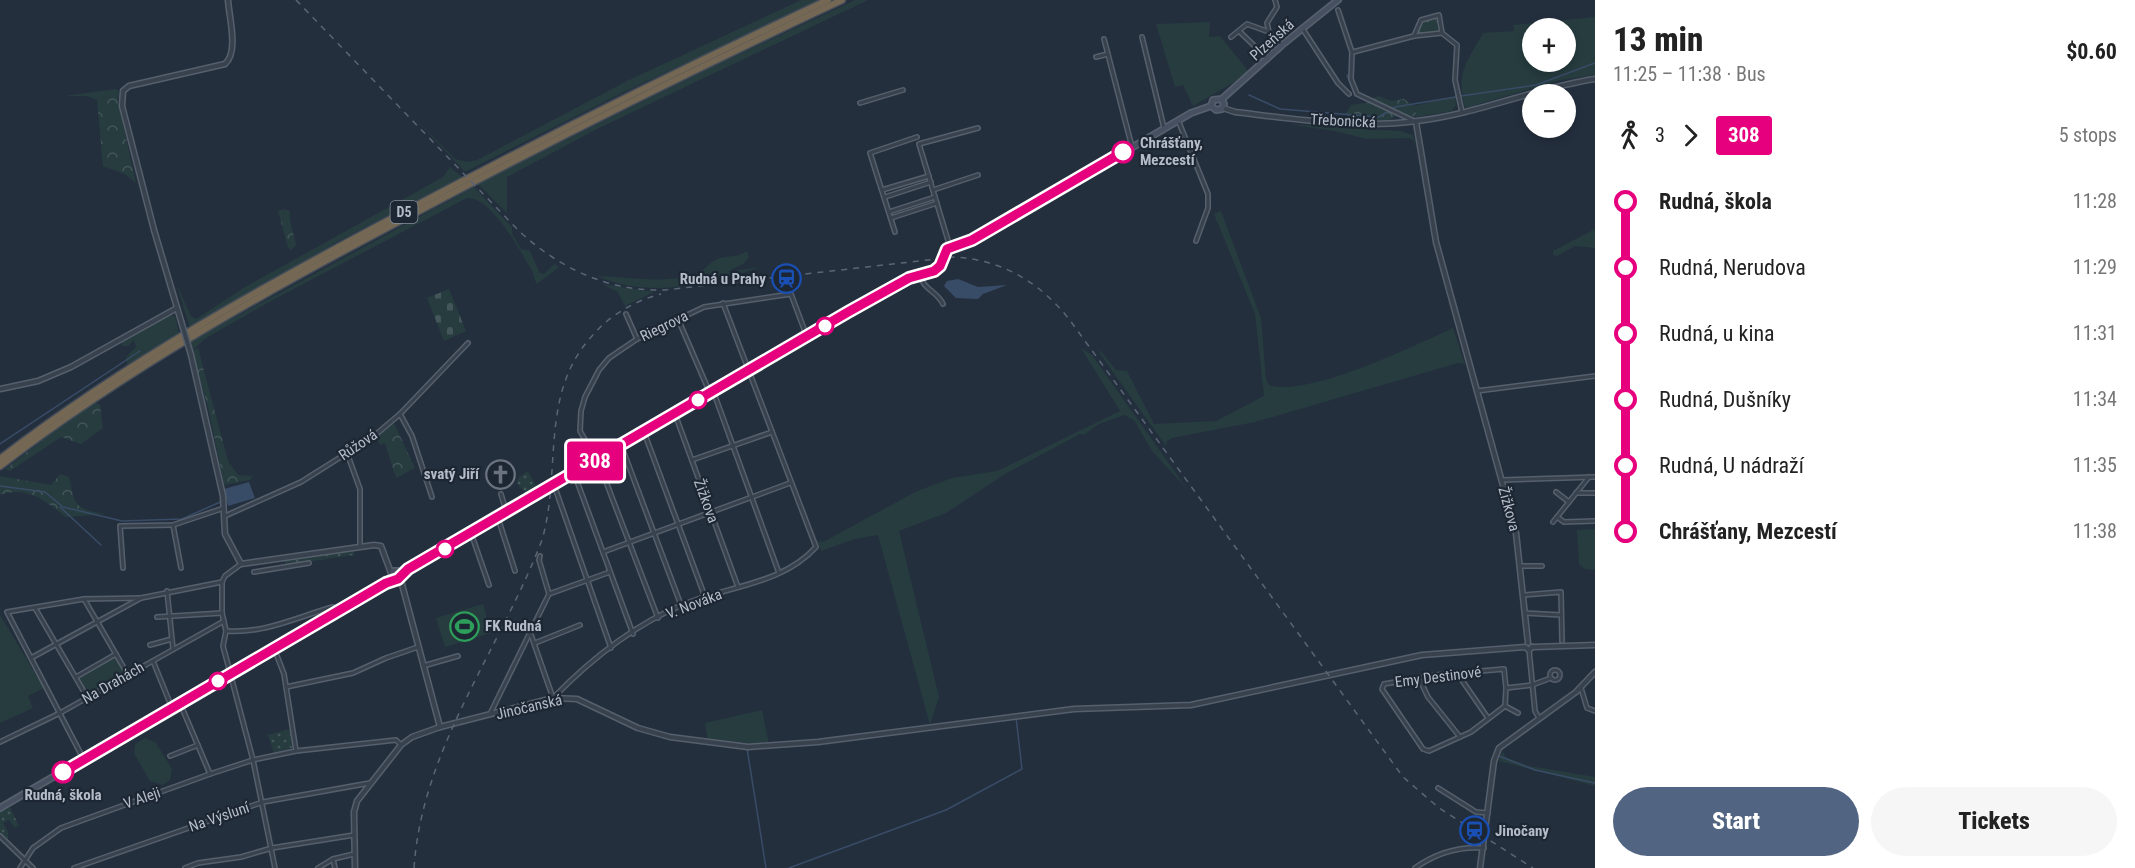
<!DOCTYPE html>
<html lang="en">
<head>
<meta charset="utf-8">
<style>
  body { margin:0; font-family:"Roboto Condensed",sans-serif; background:#f6f6f6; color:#222; height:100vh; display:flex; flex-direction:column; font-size:22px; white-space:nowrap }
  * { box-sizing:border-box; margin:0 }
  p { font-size:20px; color:#767676 }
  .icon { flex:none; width:33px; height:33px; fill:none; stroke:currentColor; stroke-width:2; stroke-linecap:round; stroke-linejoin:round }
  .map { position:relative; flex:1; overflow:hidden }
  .side { display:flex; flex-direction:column; background:#fff; width:540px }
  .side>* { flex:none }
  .badge { padding:0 12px; border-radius:4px; font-size:21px; line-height:39px }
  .controls { position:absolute; left:1522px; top:18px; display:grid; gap:12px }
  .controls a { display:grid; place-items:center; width:54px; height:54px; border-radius:50%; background:#fff; box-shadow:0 3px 9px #0003; font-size:30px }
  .map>.badge { position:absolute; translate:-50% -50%; box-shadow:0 0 0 3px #fff }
  .legs { display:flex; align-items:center; gap:9px; height:66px; padding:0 18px; font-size:20px }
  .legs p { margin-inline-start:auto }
  .overview { display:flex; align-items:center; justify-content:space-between; height:102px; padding:0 18px }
  h1 { font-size:33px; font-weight:800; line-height:45px }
  .cta { display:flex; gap:12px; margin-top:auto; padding:12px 18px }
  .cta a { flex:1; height:69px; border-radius:36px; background:#516482; color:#fff; font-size:24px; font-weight:800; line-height:69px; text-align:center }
  .cta a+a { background:#f6f6f6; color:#222 }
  ul { padding:0 18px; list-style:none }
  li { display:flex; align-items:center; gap:21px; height:66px; font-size:22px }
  li i { display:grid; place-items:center; width:9px; height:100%; margin:0 8px; background:currentColor }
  li i::after { content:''; width:15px; height:15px; margin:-8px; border:4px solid; border-radius:50%; background:#fff }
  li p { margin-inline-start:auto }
  li:first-child i { background:linear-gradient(#0000 50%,currentColor 0) }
  li:last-child i { background:linear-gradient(currentColor 50%,#0000 0) }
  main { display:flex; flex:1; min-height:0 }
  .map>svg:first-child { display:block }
</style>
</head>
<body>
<main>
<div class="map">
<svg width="1595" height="868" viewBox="0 0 1595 868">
  <defs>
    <pattern id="forest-crowns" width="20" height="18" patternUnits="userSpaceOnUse" patternTransform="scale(1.5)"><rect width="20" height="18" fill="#263c3f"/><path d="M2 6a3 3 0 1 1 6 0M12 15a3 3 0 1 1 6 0" fill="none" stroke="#435659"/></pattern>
    <pattern id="cemetery-stones" width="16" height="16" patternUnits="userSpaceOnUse" patternTransform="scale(1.5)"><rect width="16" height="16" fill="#263c3f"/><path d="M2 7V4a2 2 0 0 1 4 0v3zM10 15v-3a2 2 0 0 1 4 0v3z" fill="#435659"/></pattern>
    <pattern id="park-dots" width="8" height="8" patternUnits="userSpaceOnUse" patternTransform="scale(1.5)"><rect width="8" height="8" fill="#263c3f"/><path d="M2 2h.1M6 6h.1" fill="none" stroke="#435659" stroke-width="1.8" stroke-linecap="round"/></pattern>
  </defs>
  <rect width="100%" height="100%" fill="#242f3e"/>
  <g fill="#263c3f" fill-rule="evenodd">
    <polygon points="801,0 821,0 624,92 465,172 406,109 455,159 467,162 477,160 629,80"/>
    <polygon points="855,0 868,0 599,128 507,177 507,213 478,184 710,68"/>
    <path d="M1595,17V75L1561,80L1465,108C1456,71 1466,64 1483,33L1514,31L1513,25ZM1533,28H1566V62H1533Z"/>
    <polygon points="1210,22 1209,37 1220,36 1250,73 1193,106 1183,85 1175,87 1156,24"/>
    <polygon points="1455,96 1456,105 1452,111 1417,117 1414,106"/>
    <polygon points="1287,124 1400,131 1413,135 1417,149 1413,140 1409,138 1367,139 1334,131"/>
    <polygon points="450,167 462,177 337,242 190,328 176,283 191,316 196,319 245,287 443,177"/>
    <path d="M474,187L512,227V234L521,249L530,251L540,273L544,274L554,264L559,267L537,284C534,279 534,275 532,271C521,252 491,196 467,198L271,301L206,338L192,351L191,341Z"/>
    <path d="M1221,211L1261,318L1266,379L1269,385C1307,398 1416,345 1453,328L1465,364L1458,363L1255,422L1172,438L1167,441L1166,446L1100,354V350L1116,370L1127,371L1154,424L1216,421L1264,396L1255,314L1214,214Z"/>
    <polygon points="1595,229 1595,248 1575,246 1557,256 1553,255 1553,251"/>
    <path d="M747,251L749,257L743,264L727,272L760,267C709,285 648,299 597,276C630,277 661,284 694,275C704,272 708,263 717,259C728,255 737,258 747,251Z"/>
    <path d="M914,283L877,302L754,376L752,372L857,310C862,309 867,309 870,308C884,300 893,284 914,283Z"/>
    <polygon points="602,284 654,292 625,306 618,292"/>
    <polygon points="168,315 175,316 179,333 127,365 126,357 136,347 134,340 128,346 122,346 122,341"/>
    <polygon points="1081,348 1092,355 1187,489 1152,451 1134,420 1124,415 1099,424 1084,435 1080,434 1005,474 946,513 899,531 939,697 930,725 878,535 855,539 821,551 816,539 819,542 825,541 917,491 952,478 997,471 1120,411"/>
    <polygon points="1595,529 1595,570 1585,569 1579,564 1577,530"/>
    <polygon points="483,604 491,633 445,647 436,618"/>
    <polygon points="0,615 44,688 28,696 33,708 0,723"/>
    <polygon points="115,657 125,674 88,695 78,678"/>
    <polygon points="762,710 769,744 737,745 708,742 705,723"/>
    <polygon points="145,738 156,743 172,769 170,780 163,785 150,781 134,753 135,744"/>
    <polygon points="1503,751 1505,757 1529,766 1595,777 1595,786 1499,761"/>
  </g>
  <g fill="url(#forest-crowns)">
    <polygon points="1436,18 1439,32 1416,34 1421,22"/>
    <polygon points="116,89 119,92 118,102 136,183 125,174 103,166 97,100 87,96 65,96"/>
    <polygon points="1378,96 1392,101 1404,99 1414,106 1417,117 1399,114 1389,120 1349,120 1346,113 1351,105 1365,103"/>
    <path d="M284,209L290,212C289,224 294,233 296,245L291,250L288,247L278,211Z"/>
    <polygon points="198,348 228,461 238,475 253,476 250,480 224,485 209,411 192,351"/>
    <polygon points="93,402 100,405 103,428 81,444 61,437 10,471 5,469"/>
    <polygon points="394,423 415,468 396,478 385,443 380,445 376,437"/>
    <path d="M60,474L69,477C75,505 74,509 105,514L66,517C46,501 27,485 0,495V476L51,485Z"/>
  </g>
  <polygon fill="url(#cemetery-stones)" points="449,289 466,331 444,341 427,298"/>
  <g fill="url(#park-dots)">
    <polygon points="528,471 537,488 526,494 517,483 519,477"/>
    <polygon points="353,549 354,555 286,565 285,559"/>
    <polygon points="290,729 292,748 274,753 268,735"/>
    <polygon points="10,807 19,826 14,827 9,820 3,823 8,832 8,840 0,832 0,812"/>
  </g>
  <g fill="#394c67">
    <polygon points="958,279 978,287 1007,285 983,294 978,299 956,298 944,286 947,281"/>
    <polygon points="249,482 255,498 228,506 224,489"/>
  </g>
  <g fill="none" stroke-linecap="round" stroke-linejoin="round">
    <g stroke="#394c67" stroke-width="1.5">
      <polyline points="1347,75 1355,96"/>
      <polyline points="1249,95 1280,109 1379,117 1395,107 1456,97"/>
      <polyline points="1461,96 1536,85 1595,63"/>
      <polyline points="0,444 140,351"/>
      <polyline points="0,486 45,492 63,507 122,521 182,519 227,499"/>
      <polyline points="60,507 101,545"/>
      <polyline points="747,748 766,868"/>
      <polyline points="1499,756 1535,770 1595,783"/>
      <polyline points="789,868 946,810 1022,769 1016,717"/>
    </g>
    <defs>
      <g id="minor">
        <polyline points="1338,10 1352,52 1351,79 1357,94 1414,121"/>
        <polyline points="1302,28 1338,83 1349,94"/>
        <polyline points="1239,31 1268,59"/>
        <polyline points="1269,32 1267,23 1277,7 1275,0"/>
        <polyline points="1442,33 1457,45 1455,80 1462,112"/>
        <polyline points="1414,36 1421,20 1439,15 1442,33"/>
        <polyline points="1142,37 1164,128"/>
        <polyline points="1231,37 1247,24 1269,32 1282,45"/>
        <polyline points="1104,39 1132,147"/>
        <polyline points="1353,52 1414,36 1442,33"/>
        <polyline points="1096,57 1108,54"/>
        <polyline points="860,103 903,90"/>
        <polyline points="1178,120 1208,194 1208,208 1196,241"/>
        <polyline points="882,190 929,176"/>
        <polyline points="933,190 978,175"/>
        <polyline points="885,197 931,182"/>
        <polyline points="889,212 935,197"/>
        <polyline points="891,218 937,203"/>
        <polyline points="895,232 870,153 917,137"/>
        <polyline points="950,247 919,144 978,128"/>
        <path d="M920,274C922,289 937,291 943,304"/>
        <polyline points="626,314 637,339"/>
        <polyline points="678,319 709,391 715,396 779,573"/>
        <polyline points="1477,391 1595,376"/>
        <polyline points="400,414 412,436 432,497"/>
        <polyline points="675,414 738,587"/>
        <polyline points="644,432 705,597"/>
        <polyline points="621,445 681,605"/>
        <polyline points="347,453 360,489 360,547"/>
        <polyline points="692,460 772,432"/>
        <polyline points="574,473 633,634"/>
        <polyline points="1502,480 1595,477"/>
        <polyline points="554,485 611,648"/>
        <polyline points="1556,492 1569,502"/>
        <polyline points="1576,493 1595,493"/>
        <polyline points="501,494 506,511"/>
        <polyline points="225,516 301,482 374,436 400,414 468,343"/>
        <polyline points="1557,517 1564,522 1595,521"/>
        <polyline points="498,518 515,571"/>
        <polyline points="1553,522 1589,477"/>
        <polyline points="173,525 181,568"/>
        <polyline points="471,533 489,585"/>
        <polyline points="603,552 790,483"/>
        <polyline points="540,556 539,560 549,594"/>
        <polyline points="241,564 225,576 222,582 222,613 226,631 223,646 253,760 275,868"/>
        <polyline points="1520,566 1542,566"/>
        <polyline points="123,568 120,526 173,525 224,508"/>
        <polyline points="254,572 309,563"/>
        <polyline points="167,591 173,649"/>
        <polyline points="1523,595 1561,592 1562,641"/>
        <polyline points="84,599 128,675"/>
        <polyline points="35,608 87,697"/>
        <polyline points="1525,613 1561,615"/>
        <polyline points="157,617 222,613"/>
        <polyline points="658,618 600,466 580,431 581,411 585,397 599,370 609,358 637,339 704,307 791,294 807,337"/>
        <path d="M226,631C264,634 297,617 333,607"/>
        <path d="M530,632L553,698C589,661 634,625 682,605C726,586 782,585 816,547L723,303"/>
        <polyline points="535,643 580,625"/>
        <polyline points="150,645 172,639"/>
        <polyline points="274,648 284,674 296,751"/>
        <polyline points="1529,650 1535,711 1539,718"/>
        <polyline points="31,658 141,598 222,582"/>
        <polyline points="153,661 172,708"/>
        <polyline points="423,666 458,656"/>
        <circle cx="1555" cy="675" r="5"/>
        <polyline points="1457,673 1488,718"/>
        <polyline points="76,677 116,654"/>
        <polyline points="1419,678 1428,697 1460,737"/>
        <polyline points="286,687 353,673 386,658 418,647"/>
        <polyline points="1581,688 1587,708 1595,711"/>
        <polyline points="180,703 210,774"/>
        <polyline points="1505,706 1471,732 1429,751 1423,749 1382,689 1384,684 1436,675 1504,669 1506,688"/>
        <polyline points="1518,713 1505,706 1506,688 1532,685 1551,678"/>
        <polyline points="490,714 549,594 610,572"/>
        <polyline points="0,742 60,713 224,621"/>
        <polyline points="170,756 198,745"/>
        <polyline points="84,760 7,612 84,599 141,598"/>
        <polyline points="1438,788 1476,812 1488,813"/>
        <polyline points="0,836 33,868"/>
        <polyline points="333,859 335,868"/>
        <polyline points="20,868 33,848 61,828 210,774 253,760 296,751 396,740 401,745"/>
        <polyline points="74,868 263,802 370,783"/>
        <polyline points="185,868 198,863 241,857 272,848 354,835"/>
        <polyline points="318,868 333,859 354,854"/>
        <path d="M1415,868C1436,853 1458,846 1484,848"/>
      </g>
      <g id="tertiary">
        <path d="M1223,108L1235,112C1294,119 1357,129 1417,121C1478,114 1535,88 1595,79"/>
        <polyline points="1416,122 1436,242 1516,533 1528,643"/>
        <path d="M181,321L154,230L122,106L123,91L129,86L225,64C239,52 229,17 228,0"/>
        <polyline points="191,355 223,496 225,534 241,564 374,545 381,546 391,573"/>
        <polyline points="0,389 38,381 71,367 177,308"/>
        <polyline points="400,577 440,727"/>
        <polyline points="1533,647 1595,645"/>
        <polyline points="355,868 354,812 357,801 401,745 412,737 440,727 553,698 577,699 638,728 670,737 748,747 818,742 1074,709 1191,705 1422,655 1525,647 1529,650 1532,647"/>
        <polyline points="1480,868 1494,761 1499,748 1576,692 1595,672"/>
      </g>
      <g id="secondary">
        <polyline points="1211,106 1213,100 1222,99 1282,45 1338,0"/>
        <polyline points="394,579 391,576 393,571 398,571 400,575"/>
        <polyline points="0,808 385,583 398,579 408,569 848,312 909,278 934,271 939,267 947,249 972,241 1191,113 1211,106 1216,110 1222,109 1224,104 1222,99"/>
      </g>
      <g id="motorway">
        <path d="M0,459C126,362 266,285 406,211C545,137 685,67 828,0"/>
        <path d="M0,466C128,368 270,289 413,214C554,139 697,68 842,0"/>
      </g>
    </defs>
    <use href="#minor" stroke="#565f6c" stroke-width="6"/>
    <use href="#tertiary" stroke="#565f6c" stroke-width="7"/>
    <use href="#secondary" stroke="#565f6c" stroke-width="8"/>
    <use href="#motorway" stroke="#434c59" stroke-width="9"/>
    <use href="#minor" stroke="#38414e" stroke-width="3"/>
    <use href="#tertiary" stroke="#38414e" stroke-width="4"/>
    <use href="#secondary" stroke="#465061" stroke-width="4.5"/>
    <use href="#motorway" stroke="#746855" stroke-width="6"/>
    <g stroke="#5a6575" stroke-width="1.5" stroke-dasharray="6 6" stroke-linecap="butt">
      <path d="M296,0L519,231C559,268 609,292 665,290L954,257C1003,260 1039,282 1069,319L1403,777L1439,808L1533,868"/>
      <path d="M414,868C422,748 500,650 542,540C562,471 539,394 592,336C610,315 634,301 661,294"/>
    </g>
    <defs>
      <polyline id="tertiary-bridge" points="181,321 191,355"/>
    </defs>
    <use href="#tertiary-bridge" stroke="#565f6c" stroke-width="7" stroke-linecap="butt"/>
    <use href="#tertiary-bridge" stroke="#38414e" stroke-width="4"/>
  </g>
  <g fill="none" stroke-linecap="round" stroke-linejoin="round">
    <defs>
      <polyline id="line-1" points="63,772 386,583 398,579 408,569 848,312 909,278 934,271 940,266 947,249 972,240 1123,152"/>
    </defs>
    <use href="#line-1" stroke="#fff" stroke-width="14"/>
    <use href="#line-1" stroke="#e6007e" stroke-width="9"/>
  </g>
  <defs>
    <symbol id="station-ring" viewBox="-11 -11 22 22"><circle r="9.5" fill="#1d2633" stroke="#1a4fb4" stroke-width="1.5"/><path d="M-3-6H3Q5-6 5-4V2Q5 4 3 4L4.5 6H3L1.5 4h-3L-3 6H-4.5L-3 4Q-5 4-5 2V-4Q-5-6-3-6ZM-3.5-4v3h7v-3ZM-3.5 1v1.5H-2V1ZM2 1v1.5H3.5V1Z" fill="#1a4fb4"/></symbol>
    <symbol id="church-ring" viewBox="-11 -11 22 22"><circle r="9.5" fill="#1d2633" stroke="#6b7280" stroke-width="1.5"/><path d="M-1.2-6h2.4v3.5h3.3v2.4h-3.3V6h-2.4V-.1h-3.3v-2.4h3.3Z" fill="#6b7280"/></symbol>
    <symbol id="stadium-ring" viewBox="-11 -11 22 22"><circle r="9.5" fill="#1d2633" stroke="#2e9e5b" stroke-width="1.5"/><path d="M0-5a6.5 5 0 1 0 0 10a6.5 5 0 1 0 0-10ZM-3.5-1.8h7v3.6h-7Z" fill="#2e9e5b"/></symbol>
  </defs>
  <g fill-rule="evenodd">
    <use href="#station-ring" x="770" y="262" width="33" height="33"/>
    <use href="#church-ring" x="484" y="458" width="33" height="33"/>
    <use href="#stadium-ring" x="448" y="610" width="33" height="33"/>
    <use href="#station-ring" x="1458" y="814" width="33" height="33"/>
  </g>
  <g fill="#fff" stroke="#e6007e" stroke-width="3">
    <circle cx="1123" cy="152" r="10"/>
    <circle cx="825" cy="326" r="8"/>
    <circle cx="698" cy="400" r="8"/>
    <circle cx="445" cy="549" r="8"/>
    <circle cx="218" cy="681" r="8"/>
    <circle cx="63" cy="772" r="10"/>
  </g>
  <g text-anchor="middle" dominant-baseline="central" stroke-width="4.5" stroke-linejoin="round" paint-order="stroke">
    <rect fill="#1d2633" stroke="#878f9c" stroke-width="1.5" x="390.5" y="201" width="27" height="22" rx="4.5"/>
    <g font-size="14" font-weight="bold" fill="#b4bcc9">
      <text x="404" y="212">D5</text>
    </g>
    <g font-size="15" fill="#b4bcc9" stroke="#1d2633">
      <text transform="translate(1272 40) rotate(-42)">Plzeňská</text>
      <text transform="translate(1343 121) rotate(3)">Třebonická</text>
      <text transform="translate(664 326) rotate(-26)">Riegrova</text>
      <text transform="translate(358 445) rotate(-34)">Růžová</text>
      <text transform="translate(706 501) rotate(70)">Žižkova</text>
      <text transform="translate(1509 509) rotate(75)">Žižkova</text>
      <text transform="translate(694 604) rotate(-21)">V. Nováka</text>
      <text transform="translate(1438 677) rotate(-7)">Emy Destinové</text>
      <text transform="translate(113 683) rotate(-30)">Na Drahách</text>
      <text transform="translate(529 707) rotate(-13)">Jinočanská</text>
      <text transform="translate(142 798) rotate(-19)">V Aleji</text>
      <text transform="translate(219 817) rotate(-19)">Na Výsluní</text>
    </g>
    <g font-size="15" font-weight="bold" fill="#b4bcc9" stroke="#1d2633" text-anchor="start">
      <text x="1140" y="143">Chrášťany,<tspan x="1140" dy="17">Mezcestí</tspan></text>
      <text x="63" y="795" text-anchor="middle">Rudná, škola</text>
    </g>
    <g font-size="15" font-weight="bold" fill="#b4bcc9" stroke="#1d2633" text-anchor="end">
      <text x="766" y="279">Rudná u Prahy</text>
      <text x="479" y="474">svatý Jiří</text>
      <text x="485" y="626" text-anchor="start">FK Rudná</text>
      <text x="1495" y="831" text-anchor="start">Jinočany</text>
    </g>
  </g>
</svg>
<div class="controls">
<a>+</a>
<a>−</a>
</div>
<b class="badge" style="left:595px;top:461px;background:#e6007e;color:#fff">308</b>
</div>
<section class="side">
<div class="overview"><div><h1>13 min</h1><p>11:25 – 11:38 · Bus</p></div><b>$0.60</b></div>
<div class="legs"><svg class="icon" aria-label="walk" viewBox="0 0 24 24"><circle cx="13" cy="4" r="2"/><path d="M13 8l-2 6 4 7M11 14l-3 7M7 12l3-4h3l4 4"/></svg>3<svg class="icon" aria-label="forward" viewBox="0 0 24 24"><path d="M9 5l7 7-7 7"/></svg><b class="badge" style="background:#e6007e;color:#fff">308</b><p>5 stops</p></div>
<ul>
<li><i style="color:#e6007e"></i><b>Rudná, škola</b><p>11:28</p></li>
<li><i style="color:#e6007e"></i><span>Rudná, Nerudova</span><p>11:29</p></li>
<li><i style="color:#e6007e"></i><span>Rudná, u kina</span><p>11:31</p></li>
<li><i style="color:#e6007e"></i><span>Rudná, Dušníky</span><p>11:34</p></li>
<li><i style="color:#e6007e"></i><span>Rudná, U nádraží</span><p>11:35</p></li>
<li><i style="color:#e6007e"></i><b>Chrášťany, Mezcestí</b><p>11:38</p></li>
</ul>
<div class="cta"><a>Start</a><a>Tickets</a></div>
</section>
</main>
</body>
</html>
